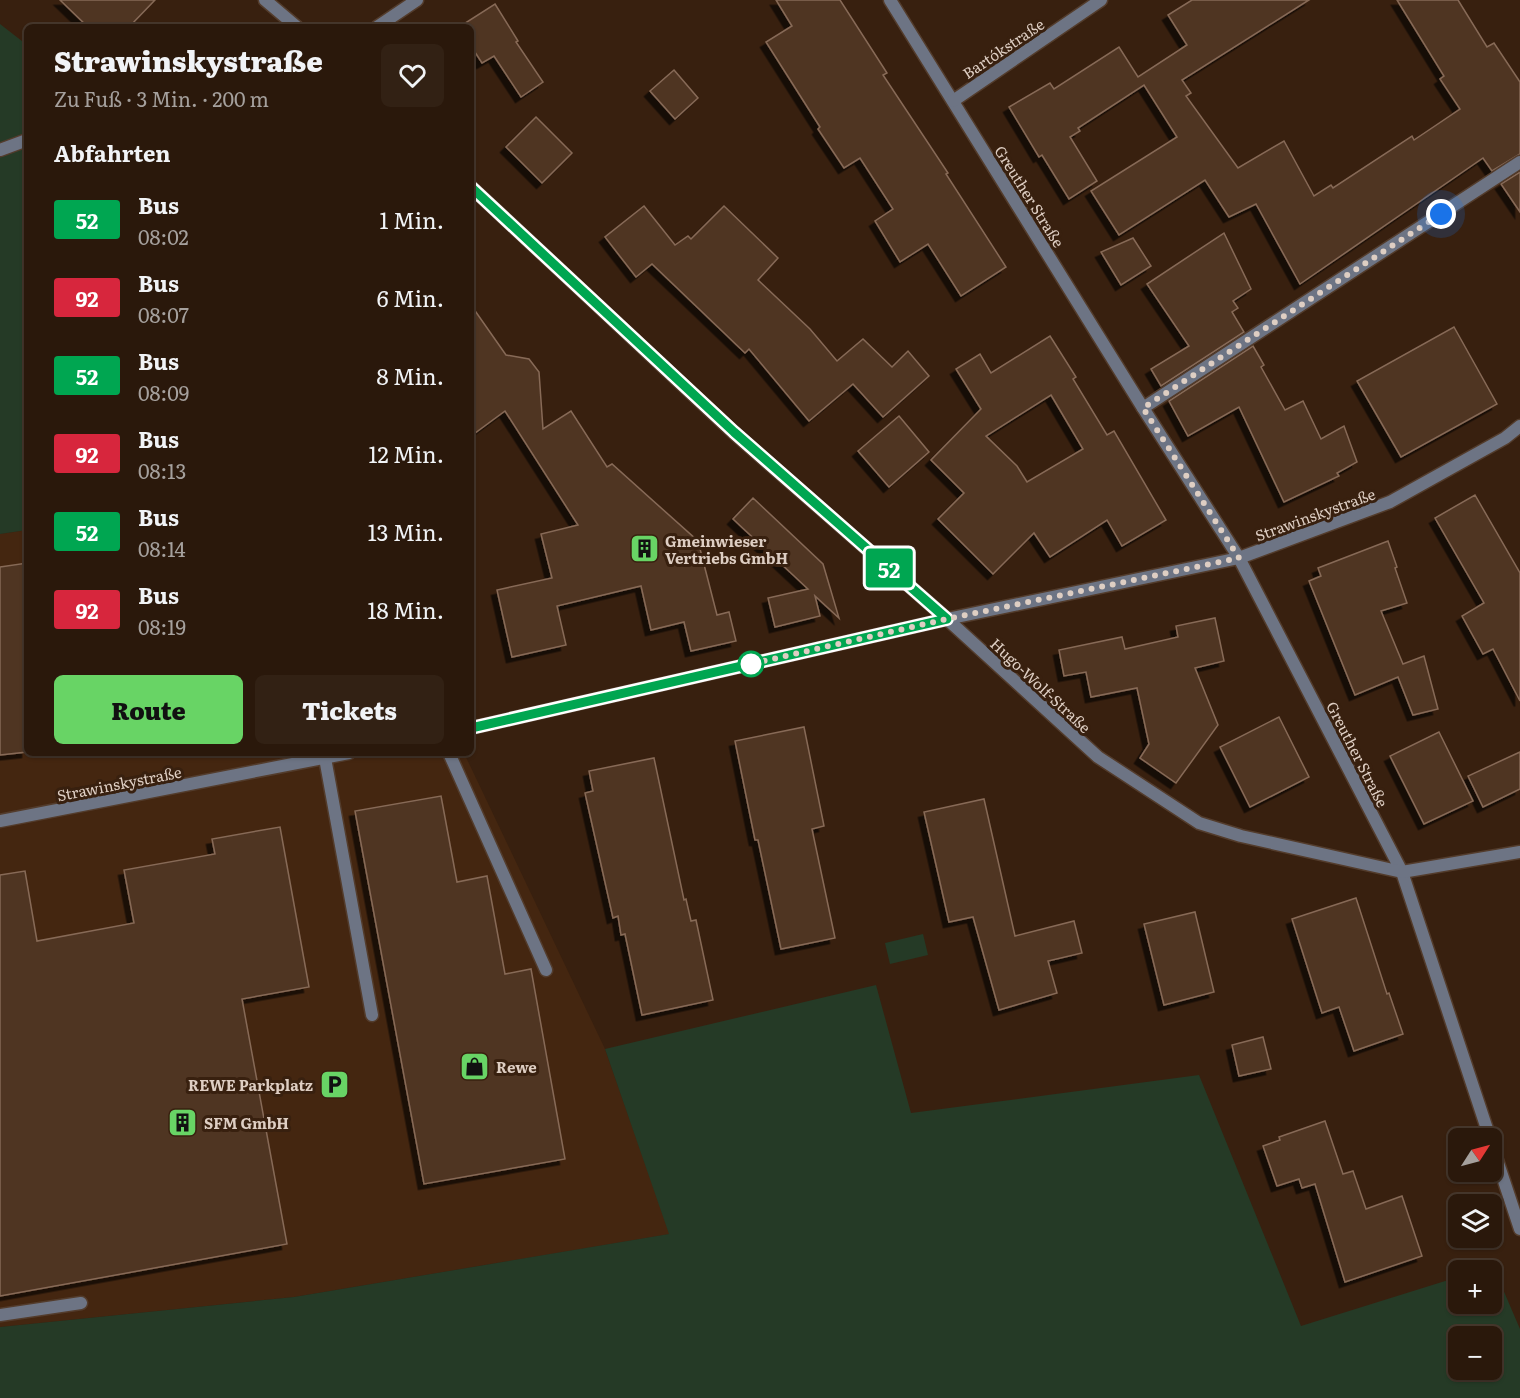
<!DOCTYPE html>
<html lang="de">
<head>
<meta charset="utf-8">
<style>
  body { margin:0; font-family:Literata,serif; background:#322114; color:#f1f3f6; height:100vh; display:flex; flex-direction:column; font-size:22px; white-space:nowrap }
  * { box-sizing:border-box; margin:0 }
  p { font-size:20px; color:#a5a09d }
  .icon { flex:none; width:33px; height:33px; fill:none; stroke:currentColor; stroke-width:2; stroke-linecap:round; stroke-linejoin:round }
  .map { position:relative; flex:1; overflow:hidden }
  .drawer { position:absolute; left:24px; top:24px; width:450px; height:732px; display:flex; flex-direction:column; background:#2a180b; border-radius:9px; box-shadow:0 2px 4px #0004,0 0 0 2px #46372c }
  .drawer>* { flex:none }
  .badge { padding:0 12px; border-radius:4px; font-size:21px; line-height:39px }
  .needle { width:39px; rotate:54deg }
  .fabs { position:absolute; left:1448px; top:1128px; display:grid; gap:12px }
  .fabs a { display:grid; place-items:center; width:54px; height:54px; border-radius:9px; background:#2a180b; box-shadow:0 2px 4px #0004,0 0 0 2px #46372c; font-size:30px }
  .you { position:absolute; width:30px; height:30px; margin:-15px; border:4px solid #fff; border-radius:50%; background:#1a73e8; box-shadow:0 0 0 9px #1a73e833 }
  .map>.badge { position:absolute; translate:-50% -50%; box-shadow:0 0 0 3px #fff }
  h2 { padding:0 30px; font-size:22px; line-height:54px }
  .round { display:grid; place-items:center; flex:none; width:63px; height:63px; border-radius:9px; background:#322114 }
  .summary { display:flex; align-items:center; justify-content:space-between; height:102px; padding:0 30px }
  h1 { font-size:28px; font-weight:800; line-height:45px }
  .button { display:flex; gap:12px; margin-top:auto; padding:12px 30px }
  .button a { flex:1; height:69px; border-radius:9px; background:#68d465; color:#111; font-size:24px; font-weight:800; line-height:69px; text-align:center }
  .button a+a { background:#322114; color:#f1f3f6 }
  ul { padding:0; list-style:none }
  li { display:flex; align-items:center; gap:18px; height:78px; padding:0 30px }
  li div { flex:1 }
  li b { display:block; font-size:22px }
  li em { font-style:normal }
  li .badge { min-width:66px; font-weight:700; text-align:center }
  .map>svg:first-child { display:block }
</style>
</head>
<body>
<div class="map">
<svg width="1520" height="1398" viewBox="0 0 1520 1398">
  <defs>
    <filter id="shadow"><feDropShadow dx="-5.5" dy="5.5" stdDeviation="0" flood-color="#0009"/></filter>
  </defs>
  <rect width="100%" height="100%" fill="#38200f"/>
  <polygon fill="#442610" points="27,530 27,753 464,753 605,1049 670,1234 294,1297 0,1327 0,534"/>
  <g fill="#253a26" fill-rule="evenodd">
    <polygon points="0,24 27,45 27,530 0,534"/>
    <polygon points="923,934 928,955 890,964 885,943"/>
    <path d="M876,985L911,1113L1199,1075L1301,1326L1458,1277V1304H1491V1270H1479L1493,1266L1520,1329V1398H0V1327L294,1297L669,1234L605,1049ZM1458,1336H1491V1370H1458Z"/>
  </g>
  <g fill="#4f3524" stroke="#876a57" stroke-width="1.5" fill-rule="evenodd" filter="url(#shadow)">
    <polygon points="60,0 155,0 129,27 88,27"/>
    <polygon points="776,0 840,0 887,73 883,75 948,173 946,174 1006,267 961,296 928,244 900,262 875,221 893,209 860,158 844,168 818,129 820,127 766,42 792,26"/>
    <polygon points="1192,0 1309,0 1182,80 1191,93 1186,96 1238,168 1284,141 1314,196 1331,185 1333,188 1412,136 1414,140 1460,109 1440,79 1444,76 1397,0 1458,0 1487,47 1494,43 1520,82 1520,154 1492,171 1483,158 1300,284 1256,204 1229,217 1205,180 1119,235 1091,191 1177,137 1144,85 1078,128 1080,131 1070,137 1097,181 1069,199 1042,155 1039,157 1009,107 1050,83 1054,89 1119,47 1138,77 1187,45 1168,15"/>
    <polygon points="495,4 518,41 516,42 543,82 521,97 494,56 482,63 471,46 471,27 459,27"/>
    <polygon points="674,70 698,98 675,119 650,91"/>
    <polygon points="536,117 572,153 542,183 506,147"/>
    <polygon points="1520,172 1520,212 1501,184"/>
    <polygon points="644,206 675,245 688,236 691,239 724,206 778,258 758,280 810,329 837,361 863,339 892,367 908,351 929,376 883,417 853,384 809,421 749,349 745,353 652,264 636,277 605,237"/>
    <polygon points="1224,233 1251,289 1233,301 1238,308 1232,312 1244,332 1161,386 1151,369 1189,346 1147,284"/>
    <polygon points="1133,238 1151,266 1121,285 1101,252"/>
    <polygon points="471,305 506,355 529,359 539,372 543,429 571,411 607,467 612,464 698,541 717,615 729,612 736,641 691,651 684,622 651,630 641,586 557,606 566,645 512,657 497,590 552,578 541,534 578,525 505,411 471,436"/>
    <polygon points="1454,327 1497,404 1401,457 1357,381"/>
    <path d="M1050,336L1076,377L1073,379L1107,435L1114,431L1166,520L1122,546L1107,520L1050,557L1034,533L993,574L938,519L964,493L931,460L981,409L956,369L980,354L991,373ZM1051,395L1083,449L1027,482L1017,466L986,436Z"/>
    <polygon points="1253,346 1264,365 1261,367 1285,410 1303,401 1321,439 1344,426 1357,462 1337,473 1339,476 1284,502 1239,407 1188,436 1169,401"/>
    <polygon points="899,416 929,452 889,487 858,451"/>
    <polygon points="1475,495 1520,573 1520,701 1493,649 1483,654 1462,616 1484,603 1435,518"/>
    <polygon points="753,498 823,564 839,618 815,596 820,616 775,627 768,598 808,589 733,519"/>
    <polygon points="1388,541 1397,567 1395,568 1407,603 1381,611 1403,664 1424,656 1438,709 1413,715 1398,677 1355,695 1309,581 1321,576 1318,568"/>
    <polygon points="27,563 27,752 0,755 0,567"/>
    <polygon points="1215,618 1224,661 1195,668 1218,725 1176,783 1140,758 1149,744 1137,688 1091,697 1086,672 1064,676 1059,650 1122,637 1125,649 1178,637 1176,626"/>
    <polygon points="1279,717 1309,777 1250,807 1220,747"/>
    <polygon points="804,727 824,826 812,829 835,938 781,949 758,840 755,840 735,741"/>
    <polygon points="1439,732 1473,801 1424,824 1390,756"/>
    <polygon points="1520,752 1520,789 1483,807 1468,776"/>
    <polygon points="654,758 684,900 686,899 691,921 696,920 713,1000 642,1015 625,934 621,935 618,916 613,918 585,793 593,791 589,771"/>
    <polygon points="441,796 457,882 487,876 505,974 531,969 565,1159 424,1184 355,811"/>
    <polygon points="984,799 1015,936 1074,921 1082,953 1048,961 1057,993 999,1010 973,917 949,922 924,812"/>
    <polygon points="280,827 309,987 242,999 287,1244 0,1296 0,875 25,871 37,941 134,923 124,870 215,854 212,839"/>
    <polygon points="1356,898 1387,994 1389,993 1403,1034 1354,1051 1339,1007 1322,1013 1292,919"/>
    <polygon points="1195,912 1214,992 1164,1005 1144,924"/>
    <polygon points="1263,1037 1271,1069 1239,1076 1232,1045"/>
    <polygon points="1325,1121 1343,1174 1353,1171 1366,1209 1402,1196 1422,1256 1345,1282 1315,1184 1302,1188 1299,1179 1277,1186 1263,1146 1280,1140 1279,1137"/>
  </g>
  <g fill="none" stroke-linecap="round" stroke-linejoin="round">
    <defs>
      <g id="lane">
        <polyline points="0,150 27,140"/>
        <polyline points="1143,408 1520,162"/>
        <polyline points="449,753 546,970"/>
        <polyline points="325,758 372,1015"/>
        <polyline points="0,1315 81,1303"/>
      </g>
      <g id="street">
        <polyline points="265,0 297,27"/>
        <polyline points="890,0 1143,408 1239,558 1402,872 1490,1138"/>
        <polyline points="377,27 417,0"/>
        <polyline points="953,101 1101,0"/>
        <polyline points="471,187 734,433 947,619 1098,757 1199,823 1241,836 1402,872 1520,852"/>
        <polyline points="471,728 947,619 1239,558 1390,502 1505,438 1520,426"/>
        <polyline points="0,821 349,753"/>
        <polyline points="1491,1142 1520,1229"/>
      </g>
    </defs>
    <use href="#lane" stroke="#533c2c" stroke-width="15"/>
    <use href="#street" stroke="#533c2c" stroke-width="15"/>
    <use href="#lane" stroke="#6d7484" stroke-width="12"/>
    <use href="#street" stroke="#6d7484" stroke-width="12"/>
  </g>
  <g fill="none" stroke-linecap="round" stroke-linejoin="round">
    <defs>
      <polyline id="line" points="471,187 734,432 947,619 471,728"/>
    </defs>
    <use href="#line" stroke="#fff" stroke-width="14"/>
    <use href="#line" stroke="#00a651" stroke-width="9"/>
    <polyline stroke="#decec3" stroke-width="6" stroke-dasharray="0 10.8" points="751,664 742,666 947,619 1239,558 1143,408 1441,214"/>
  </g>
  <defs>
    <symbol id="building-square" viewBox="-11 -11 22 22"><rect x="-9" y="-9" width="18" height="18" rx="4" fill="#68d465" stroke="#38200f"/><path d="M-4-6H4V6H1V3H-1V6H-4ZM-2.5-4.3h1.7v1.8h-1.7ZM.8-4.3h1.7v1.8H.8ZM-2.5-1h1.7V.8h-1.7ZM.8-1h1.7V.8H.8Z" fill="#111"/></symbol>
    <symbol id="shop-square" viewBox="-11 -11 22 22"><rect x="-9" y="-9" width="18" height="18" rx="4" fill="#68d465" stroke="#38200f"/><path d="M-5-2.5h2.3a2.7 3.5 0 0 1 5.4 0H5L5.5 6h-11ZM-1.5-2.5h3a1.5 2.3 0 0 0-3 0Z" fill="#111"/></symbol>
    <symbol id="parking-square" viewBox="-11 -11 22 22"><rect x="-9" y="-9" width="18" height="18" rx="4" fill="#68d465" stroke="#38200f"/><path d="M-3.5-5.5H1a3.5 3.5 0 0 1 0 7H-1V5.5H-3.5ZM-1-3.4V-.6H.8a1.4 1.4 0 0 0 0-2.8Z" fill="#111"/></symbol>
  </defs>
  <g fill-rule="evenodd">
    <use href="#building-square" x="628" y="532" width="33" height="33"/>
    <use href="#shop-square" x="458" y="1050" width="33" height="33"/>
    <use href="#parking-square" x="318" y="1068" width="33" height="33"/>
    <use href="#building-square" x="166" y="1106" width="33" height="33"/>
  </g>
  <circle fill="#fff" stroke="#00a651" stroke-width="3" cx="751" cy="664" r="12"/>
  <g text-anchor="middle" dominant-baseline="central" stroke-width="6" stroke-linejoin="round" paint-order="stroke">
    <g font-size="15" fill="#decec3" stroke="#38200f">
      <text transform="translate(1003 48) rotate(-34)">Bartókstraße</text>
      <text transform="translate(1030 196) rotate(58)">Greuther Straße</text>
      <text transform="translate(1315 514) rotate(-20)">Strawinskystraße</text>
      <text transform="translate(1041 685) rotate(43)">Hugo-Wolf-Straße</text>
      <text transform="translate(1358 754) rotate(63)">Greuther Straße</text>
      <text transform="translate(119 783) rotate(-11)">Strawinskystraße</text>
    </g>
    <g font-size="15" font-weight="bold" fill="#decec3" stroke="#38200f" text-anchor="start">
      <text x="665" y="540">Gmeinwieser<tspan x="665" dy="17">Vertriebs GmbH</tspan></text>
      <text x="496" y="1066">Rewe</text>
      <text x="313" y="1084" text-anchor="end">REWE Parkplatz</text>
      <text x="204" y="1122">SFM GmbH</text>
    </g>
  </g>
</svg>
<div class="fabs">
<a><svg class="needle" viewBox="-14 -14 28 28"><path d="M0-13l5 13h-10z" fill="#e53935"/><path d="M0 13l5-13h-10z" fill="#a5a09d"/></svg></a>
<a><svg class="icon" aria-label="layers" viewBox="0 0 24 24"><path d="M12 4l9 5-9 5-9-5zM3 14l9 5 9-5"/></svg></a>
<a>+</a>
<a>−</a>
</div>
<div class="you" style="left:1441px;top:214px"></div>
<b class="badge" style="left:889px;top:568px;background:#00a651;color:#fff">52</b>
<section class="drawer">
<div class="summary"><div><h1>Strawinskystraße</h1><p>Zu Fuß · 3 Min. · 200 m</p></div><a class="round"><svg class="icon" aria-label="heart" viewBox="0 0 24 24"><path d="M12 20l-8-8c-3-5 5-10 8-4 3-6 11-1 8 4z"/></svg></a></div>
<h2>Abfahrten</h2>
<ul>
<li><span class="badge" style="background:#00a651;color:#fff">52</span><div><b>Bus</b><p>08:02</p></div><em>1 Min.</em></li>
<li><span class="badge" style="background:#d7263d;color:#fff">92</span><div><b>Bus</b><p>08:07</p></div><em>6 Min.</em></li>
<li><span class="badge" style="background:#00a651;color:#fff">52</span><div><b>Bus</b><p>08:09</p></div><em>8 Min.</em></li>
<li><span class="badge" style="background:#d7263d;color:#fff">92</span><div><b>Bus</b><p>08:13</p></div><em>12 Min.</em></li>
<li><span class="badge" style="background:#00a651;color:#fff">52</span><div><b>Bus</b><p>08:14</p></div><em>13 Min.</em></li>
<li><span class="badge" style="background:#d7263d;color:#fff">92</span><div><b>Bus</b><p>08:19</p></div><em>18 Min.</em></li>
</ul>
<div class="button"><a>Route</a><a>Tickets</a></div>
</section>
</div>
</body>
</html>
